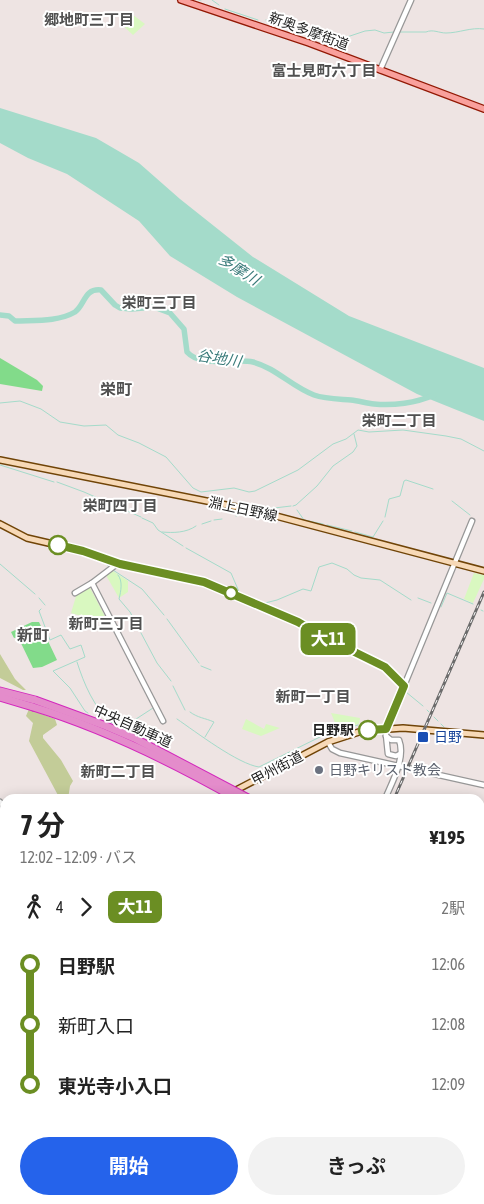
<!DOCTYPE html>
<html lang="ja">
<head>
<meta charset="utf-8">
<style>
  body { margin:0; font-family:"Asap Condensed","Noto Sans JP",sans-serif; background:#f2f2f2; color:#222; height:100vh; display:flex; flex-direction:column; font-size:19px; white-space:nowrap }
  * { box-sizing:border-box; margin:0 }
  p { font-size:16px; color:#767676 }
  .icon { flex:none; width:28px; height:28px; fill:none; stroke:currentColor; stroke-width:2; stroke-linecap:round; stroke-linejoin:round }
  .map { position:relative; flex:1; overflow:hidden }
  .drawer { position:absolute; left:0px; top:794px; width:485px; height:411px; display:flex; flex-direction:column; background:#fff; border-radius:15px 15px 0 0; box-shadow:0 2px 12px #0003 }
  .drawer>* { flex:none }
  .badge { padding:0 10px; border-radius:8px; font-size:18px; line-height:32px }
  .map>.badge { position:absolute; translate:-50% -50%; box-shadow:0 0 0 2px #fff }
  .legs { display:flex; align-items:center; gap:8px; height:55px; padding:0 20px; font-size:16px }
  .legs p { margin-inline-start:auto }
  .summary { display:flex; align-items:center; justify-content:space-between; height:85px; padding:0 20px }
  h1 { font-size:28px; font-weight:700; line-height:38px }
  .button { display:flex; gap:10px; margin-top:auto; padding:10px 20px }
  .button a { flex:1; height:58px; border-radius:30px; background:#2563eb; color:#fff; font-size:20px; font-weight:700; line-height:58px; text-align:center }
  .button a+a { background:#f2f2f2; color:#222 }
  ul { padding:0 20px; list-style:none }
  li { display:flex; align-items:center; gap:18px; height:60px; font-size:19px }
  li i { display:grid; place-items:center; width:8px; height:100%; margin:0 6px; background:currentColor }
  li i::after { content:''; width:12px; height:12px; margin:-6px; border:4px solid; border-radius:50%; background:#fff }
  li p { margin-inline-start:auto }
  li:first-child i { background:linear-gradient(#0000 50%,currentColor 0) }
  li:last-child i { background:linear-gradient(currentColor 50%,#0000 0) }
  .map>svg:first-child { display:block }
</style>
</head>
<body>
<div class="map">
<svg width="484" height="1204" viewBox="0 0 484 1204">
  <rect width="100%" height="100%" fill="#eee4e3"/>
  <g fill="#c3cc98">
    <polygon points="0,654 15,679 26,690 23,690 0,678"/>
    <polygon points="29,709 55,719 57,725 43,735 43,738 61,760 73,781 70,786 68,799 60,799 29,741 33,723 26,716"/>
  </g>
  <g fill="#d9f8c0">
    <polygon points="128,11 145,24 133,35 119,22"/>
    <polygon points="113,571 128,581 128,592 119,598 107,577 107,575"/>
    <polygon points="474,573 484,575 484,579 473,603 464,599"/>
    <polygon points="89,586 107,620 105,623 71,613 77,593"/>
    <polygon points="331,713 360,718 359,724 338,730"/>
    <polygon points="246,719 264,729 266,724 280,728 261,736 242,729"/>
    <polygon points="395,1200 477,1200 480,1204 394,1204"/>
  </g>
  <g fill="#82db8a">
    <polygon points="0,358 37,380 43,386 42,391 0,384"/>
    <polygon points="32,622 39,622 57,660 42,667 33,668 18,637 14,638 11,632"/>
  </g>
  <polygon fill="#a4dbca" points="0,108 96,138 139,163 180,199 253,257 349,316 484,368 484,421 417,394 237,297 170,256 139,221 67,174 28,158 0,143"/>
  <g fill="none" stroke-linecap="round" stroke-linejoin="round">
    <g stroke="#a4dbca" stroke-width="1">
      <polyline points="199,0 201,0"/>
      <polyline points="212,0 219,5"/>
      <polyline points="225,9 258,20"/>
      <polyline points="266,20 317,34 347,37 365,31 375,30 384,33 394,32"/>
      <path d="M398,32H426C433,29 439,33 446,33C459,33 471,27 484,29"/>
      <polyline points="0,403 20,401 41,409 60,422 84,426 106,425 118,435 139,443 166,457 193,488 201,492 234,488 249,492 255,491 298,470 333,444 346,439 358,430 369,432 403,430 446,436 461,439 484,451"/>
      <polyline points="0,465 54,482"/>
      <polyline points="57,482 84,492 141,517"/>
      <polyline points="452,501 470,515"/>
      <polyline points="293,506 296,505 317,486 333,466 353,452 357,446 354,434"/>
      <polyline points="266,509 291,506"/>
      <polyline points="297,510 304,520 323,524"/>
      <polyline points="236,516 245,513"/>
      <polyline points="385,517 389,499 400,496 404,481 406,480 433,489"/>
      <polyline points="142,518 153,523 158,530 183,546"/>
      <polyline points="214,520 222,519"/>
      <polyline points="202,524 211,521"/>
      <polyline points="327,525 352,531"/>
      <polyline points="2,528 24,539"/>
      <path d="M162,532C173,533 186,533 196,526"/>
      <polyline points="355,532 373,537 383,521"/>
      <polyline points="30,541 38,543"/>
      <polyline points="186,548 231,573 240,594"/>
      <polyline points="75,552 90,556"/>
      <polyline points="104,562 108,566"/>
      <polyline points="0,564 35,594"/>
      <polyline points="113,570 142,589 164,615"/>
      <path d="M118,575C123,581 121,591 119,599L130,612L139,628"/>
      <polyline points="216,590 229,598 265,611"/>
      <polyline points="39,598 45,605"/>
      <polyline points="418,598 431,603"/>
      <polyline points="261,604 277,600 303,589 311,591 319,567 332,563 347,569 354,575 361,578 380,580 411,600"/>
      <polyline points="441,607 447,593 473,604"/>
      <polyline points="41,609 39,611 50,640 61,635 70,649 81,645 85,657 53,671 70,688 85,711 88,713"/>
      <polyline points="481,610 483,611"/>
      <polyline points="167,619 199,663"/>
      <polyline points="141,633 157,663 171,681"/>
      <path d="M77,662C84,684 94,708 112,723L128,716L133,721L153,708"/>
      <polyline points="135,663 143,677"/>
      <polyline points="201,666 211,670"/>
      <polyline points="173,686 185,710"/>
      <polyline points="406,692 423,706"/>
      <polyline points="427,710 429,712"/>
      <path d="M190,712C198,718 205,718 214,722L205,737"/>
      <polyline points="434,717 438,721"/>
      <path d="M177,719C196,732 238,764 259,767L322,736"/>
      <polyline points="441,724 444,727"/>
      <polyline points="327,734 358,725"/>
    </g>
    <path stroke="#a4dbca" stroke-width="5.5" d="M0,315L9,316L15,321C34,320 58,322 75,312C85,305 84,288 101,290L115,305L120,308L132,309L154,307L170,313L184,329L187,352C201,368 235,358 253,362C276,368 292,387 314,395C325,399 339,399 351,400C359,401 366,403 374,404C393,406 416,403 434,395"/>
    <defs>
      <g id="tertiary">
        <polyline points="380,70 411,0"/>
        <polyline points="92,583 163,721"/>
        <polyline points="75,593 92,583 117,564"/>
        <polyline points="404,686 472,521"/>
        <polyline points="386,735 388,754 396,756 400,754"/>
        <polyline points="328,742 332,749 340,753 484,785"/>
        <path d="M385,799C392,782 406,758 399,740H391L386,736"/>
        <polyline points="0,802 5,807"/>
        <polyline points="480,951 484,940"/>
        <polyline points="480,1020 484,1021"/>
        <polyline points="0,1118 5,1135"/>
        <polyline points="480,1199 483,1204"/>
        <polyline points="25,1200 26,1204"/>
        <polyline points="319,1200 318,1203 323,1204"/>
        <polyline points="193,1204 194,1200"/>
        <polyline points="391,1204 392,1200"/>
      </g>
      <g id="secondary">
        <polyline points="0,460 257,511 484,571"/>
        <polyline points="0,524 27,538 83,551 117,564 204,582 298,622 322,636 385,667 404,686 386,729"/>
        <polyline points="219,799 328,742 362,731 403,728 484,735"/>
        <polyline points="0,1041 5,1038"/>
      </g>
      <polyline id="primary" points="181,0 309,43 484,109"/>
      <g id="motorway">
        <polyline points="0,691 35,700"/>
        <polyline points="0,697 33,707"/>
        <polyline points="480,908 484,909"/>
        <polyline points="480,914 484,915"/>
      </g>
    </defs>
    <use href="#tertiary" stroke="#979797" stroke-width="7"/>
    <use href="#secondary" stroke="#704407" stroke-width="8"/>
    <use href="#primary" stroke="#921804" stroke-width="8"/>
    <use href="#motorway" stroke="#d328bd" stroke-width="9"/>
    <use href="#tertiary" stroke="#fff" stroke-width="4.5"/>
    <use href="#secondary" stroke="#f7d9b7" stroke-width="5"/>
    <use href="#primary" stroke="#f9a09c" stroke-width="5.5"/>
    <use href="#motorway" stroke="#e48ccb" stroke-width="7"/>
    <defs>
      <g id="rail">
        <polyline points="394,799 484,592"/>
        <polyline points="293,1204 294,1200"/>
      </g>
    </defs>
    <use href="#rail" stroke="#6b6b6b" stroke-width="3"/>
    <use href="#rail" stroke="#fff" stroke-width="1" stroke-dasharray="4" stroke-linecap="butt"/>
    <defs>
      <g id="motorway-bridge">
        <polyline points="35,700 106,726 134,738 250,799"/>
        <path d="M33,707C105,729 172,762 237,799"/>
      </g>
    </defs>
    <use href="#motorway-bridge" stroke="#d328bd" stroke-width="9" stroke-linecap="butt"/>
    <use href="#motorway-bridge" stroke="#e48ccb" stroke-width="7"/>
  </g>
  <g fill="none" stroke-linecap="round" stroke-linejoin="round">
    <defs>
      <polyline id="line-1" points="58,545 83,551 120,564 204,582 298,622 322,636 385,667 404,686 386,729 368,730"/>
    </defs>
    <use href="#line-1" stroke="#fff" stroke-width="11"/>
    <use href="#line-1" stroke="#6b8e23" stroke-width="8"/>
  </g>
  <g fill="#fff" stroke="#6b8e23" stroke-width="2.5">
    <circle cx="58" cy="545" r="9"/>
    <circle cx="231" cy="593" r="6"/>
    <circle cx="368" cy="730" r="9"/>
  </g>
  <rect fill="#1a4fb4" stroke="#fff" stroke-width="2" x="417" y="731" width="12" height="12" rx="2.5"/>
  <circle fill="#6b7280" stroke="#fff" stroke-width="2" cx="319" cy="770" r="5"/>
  <g text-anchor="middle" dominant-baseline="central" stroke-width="4" stroke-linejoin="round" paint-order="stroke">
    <g font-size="14" fill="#1d1d1d" stroke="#fff">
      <text transform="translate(309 31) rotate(20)">新奥多摩街道</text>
      <text transform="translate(243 509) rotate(12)">淵上日野線</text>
      <text transform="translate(133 726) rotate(24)">中央自動車道</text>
      <text transform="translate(277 768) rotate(-28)">甲州街道</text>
    </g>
    <g font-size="14" font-weight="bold" fill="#1d1d1d" stroke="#fff" text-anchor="end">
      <text x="354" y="730">日野駅</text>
    </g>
    <g font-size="14" fill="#164399" stroke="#fff" text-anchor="start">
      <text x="434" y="737">日野</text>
    </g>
    <g font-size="14" fill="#5b616d" stroke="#fff" text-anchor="start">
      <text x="329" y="770">日野キリスト教会</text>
    </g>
    <g font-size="15" font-weight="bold" fill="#505050" stroke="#fff">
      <text x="89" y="19">郷地町三丁目</text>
      <text x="324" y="70">富士見町六丁目</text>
      <text x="159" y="302">栄町三丁目</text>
      <text x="399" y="420">栄町二丁目</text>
      <text x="120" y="505">栄町四丁目</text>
      <text x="106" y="623">新町三丁目</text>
      <text x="313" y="696">新町一丁目</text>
      <text x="118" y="771">新町二丁目</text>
    </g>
    <g font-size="15" font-style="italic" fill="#3a7b7a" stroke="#fff">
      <text transform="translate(239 269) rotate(32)">多摩川</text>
      <text transform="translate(219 358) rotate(9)">谷地川</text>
    </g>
    <g font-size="16" font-weight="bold" fill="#505050" stroke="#fff">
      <text x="116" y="389">栄町</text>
      <text x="33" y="635">新町</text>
    </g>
  </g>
</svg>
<b class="badge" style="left:328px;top:639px;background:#6b8e23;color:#fff">大11</b>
<section class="drawer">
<div class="summary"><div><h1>7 分</h1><p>12:02 – 12:09 · バス</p></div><b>¥195</b></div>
<div class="legs"><svg class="icon" aria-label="walk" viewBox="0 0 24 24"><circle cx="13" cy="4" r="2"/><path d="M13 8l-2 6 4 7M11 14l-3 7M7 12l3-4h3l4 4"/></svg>4<svg class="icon" aria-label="forward" viewBox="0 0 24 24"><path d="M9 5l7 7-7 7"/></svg><b class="badge" style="background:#6b8e23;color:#fff">大11</b><p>2駅</p></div>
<ul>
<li><i style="color:#6b8e23"></i><b>日野駅</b><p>12:06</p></li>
<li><i style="color:#6b8e23"></i><span>新町入口</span><p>12:08</p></li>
<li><i style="color:#6b8e23"></i><b>東光寺小入口</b><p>12:09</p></li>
</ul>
<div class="button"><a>開始</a><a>きっぷ</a></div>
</section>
</div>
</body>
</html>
